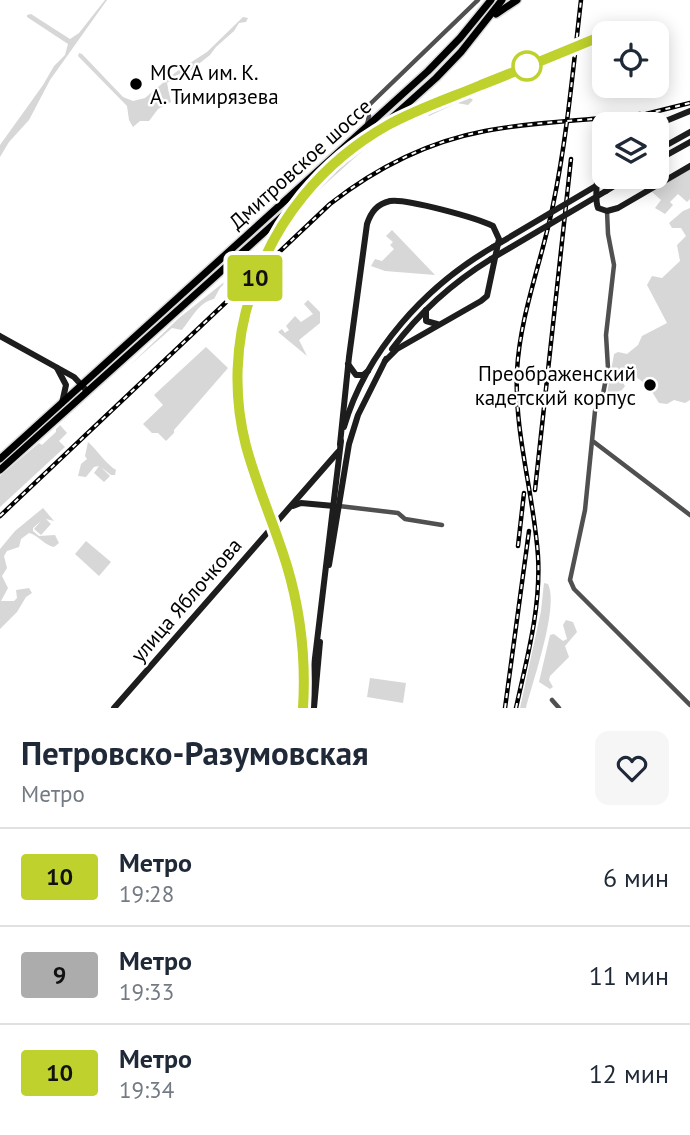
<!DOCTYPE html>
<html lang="ru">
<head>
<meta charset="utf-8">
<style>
  body { margin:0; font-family:"PT Sans",sans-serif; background:#f6f6f7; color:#1f2937; height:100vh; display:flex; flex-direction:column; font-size:26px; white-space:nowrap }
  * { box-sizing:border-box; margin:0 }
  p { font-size:23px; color:#747a83 }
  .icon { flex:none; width:38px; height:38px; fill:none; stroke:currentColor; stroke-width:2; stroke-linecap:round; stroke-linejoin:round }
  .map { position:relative; height:708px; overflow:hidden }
  .details { display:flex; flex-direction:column; background:#fff; flex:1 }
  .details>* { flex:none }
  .badge { padding:0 14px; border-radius:5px; font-size:24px; line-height:46px }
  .tools { position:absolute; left:592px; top:21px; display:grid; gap:14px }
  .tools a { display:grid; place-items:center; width:77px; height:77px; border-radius:14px; background:#fff; box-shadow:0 4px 18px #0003; font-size:35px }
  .map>.badge { position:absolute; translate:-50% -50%; box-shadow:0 0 0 4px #fff }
  .round { display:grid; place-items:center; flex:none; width:74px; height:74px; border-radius:14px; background:#f6f6f7 }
  .headline { display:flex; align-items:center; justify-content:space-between; height:119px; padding:0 21px }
  h1 { font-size:33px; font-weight:600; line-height:52px }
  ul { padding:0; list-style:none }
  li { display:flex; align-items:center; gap:21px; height:98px; padding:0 21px; border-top:2px solid #e0e1e3 }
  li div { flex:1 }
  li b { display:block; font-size:26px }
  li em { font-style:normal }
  li .badge { min-width:77px; font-weight:700; text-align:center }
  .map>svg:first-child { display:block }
</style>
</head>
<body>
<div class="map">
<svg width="690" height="708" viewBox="0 0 690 708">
  <rect width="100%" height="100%" fill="#fff"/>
  <g fill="#d7d7d7">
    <polygon points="105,0 107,0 50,80 29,120 9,142 0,157 0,145 43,85 54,66 65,55 68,44 27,17 27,15 31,14 70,39 79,33"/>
    <polygon points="243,17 248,18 246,22 239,23 234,31 216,47 210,55 186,74 184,80 179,74 167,83 171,102 158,109 149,121 140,121 133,127 129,120 127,106 78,56 79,53 82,54 123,97 133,101 145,98 176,72 207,52"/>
    <polygon points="455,87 473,100 468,105 457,103 429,116 419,106 415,110 413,108 420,102 427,109 447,99 447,94"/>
    <polygon points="690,169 690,199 687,202 678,194 670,202 673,205 665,214 655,208 661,200 652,192"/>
    <polygon points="690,208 690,400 685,403 674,400 667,404 659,403 649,387 625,368 618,376 625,386 622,390 615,393 609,402 607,394 614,354 618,352 627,354 638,345 642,336 667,323 647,285 652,276 662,278 680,261 677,245 686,236 681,228 672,228 669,223 683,211"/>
    <polygon points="392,230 435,275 385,271 371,266 375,259 382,261 394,249 390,245 393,242 386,236"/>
    <path d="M233,275L220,288L214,299C199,302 191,319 182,330L172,328L130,365L179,318Z"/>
    <polygon points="308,300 320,312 320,323 299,340 307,356 278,332 282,329 285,333 289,330 286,326 295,316 301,322 313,314 304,304"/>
    <polygon points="206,347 228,368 174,430 174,433 166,441 158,433 152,433 143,424 163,405 154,395"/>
    <polygon points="60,425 67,433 59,441 65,447 0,507 0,476 39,443 42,445 56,432 56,429"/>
    <path d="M88,442C98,451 106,464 116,470L115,475H111L101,467L110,476L104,482L94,473L99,466L94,467L86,477L78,476L81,464L87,459L85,456Z"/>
    <path d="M43,508L54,521L46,519L51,524L41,535L34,529L41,521L33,528V531L39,536L55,535L59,543L54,547C44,545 38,535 29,533L21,539L19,547L7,551L4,556L7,568L2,576L8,588L1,601H14L17,598L16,590L29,588L32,593L26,597L17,612L0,629V549L15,531Z"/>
    <polygon points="86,541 111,562 99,576 75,554"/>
    <path d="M544,583L548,584C559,606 534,678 526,708H520L541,611Z"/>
    <polygon points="566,620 573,622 577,632 565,646 569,657 550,676 549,680 553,687 550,689 539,682 550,635 554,634 563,641 567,639 563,625"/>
    <polygon points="370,678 406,683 403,703 367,697"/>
  </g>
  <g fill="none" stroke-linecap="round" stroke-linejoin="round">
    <defs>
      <g id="primary">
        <polyline points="496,14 517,0"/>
        <polyline points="0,459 428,71 460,38 491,0"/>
        <polyline points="0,470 436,78 461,52 502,0"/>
      </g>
    </defs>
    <use href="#primary" stroke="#dbdbdb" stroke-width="10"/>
    <g stroke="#505050" stroke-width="4.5">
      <polyline points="367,125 369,116 366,108 478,0"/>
      <polyline points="607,211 608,234 614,265 606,335 608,368 603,394 595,411 585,510 570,580 574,589 690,705"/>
      <polyline points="594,442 690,515"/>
      <polyline points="339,506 398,513 405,519 442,525"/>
      <polyline points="552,700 559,708"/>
    </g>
    <g stroke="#1d1d1d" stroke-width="6">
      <polyline points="656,125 690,111"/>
      <path d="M604,150C598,161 594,197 598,208L607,211L618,208L690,166"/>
      <polyline points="656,151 690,132"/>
      <polyline points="656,161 690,142"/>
      <polyline points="606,191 629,177"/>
      <polyline points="426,310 426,321 437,324"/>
      <polyline points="0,336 74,377 87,391"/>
      <path d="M392,349C419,313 452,283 491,259"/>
      <polyline points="348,364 356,375 363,375 368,371"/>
      <polyline points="57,368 66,385 62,403"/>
      <path d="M344,427C366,351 426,286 493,247"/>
      <path d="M340,444L349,357L367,224C371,212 377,204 390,201C405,198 477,218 493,226L499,239L487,296L481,301L397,349L385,361"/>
      <polyline points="293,506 301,503 334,506"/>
      <polyline points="329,565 349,444 358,415 386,359"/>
      <polyline points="114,708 338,452"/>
      <polyline points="309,708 341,441"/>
      <polyline points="314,708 320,642"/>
    </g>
    <use href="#primary" stroke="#000" stroke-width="7"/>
    <defs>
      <g id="rail">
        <polyline points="646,114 690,103"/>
        <polyline points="535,490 571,159"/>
        <path d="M0,516L330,204C376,168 427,142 485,131C536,121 589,121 640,114"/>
        <polyline points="518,546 524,493"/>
        <polyline points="505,708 529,531"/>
        <path d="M516,708C527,658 541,608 538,556C534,495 514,433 517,371C520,314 542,261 553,205C567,138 573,69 581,0"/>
      </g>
    </defs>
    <use href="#rail" stroke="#000" stroke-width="4.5"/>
    <use href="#rail" stroke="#fff" stroke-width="2" stroke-dasharray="5" stroke-linecap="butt"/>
    <g stroke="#1d1d1d" stroke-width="6">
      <polyline points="493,247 606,180"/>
      <polyline points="491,259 606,191"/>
    </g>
  </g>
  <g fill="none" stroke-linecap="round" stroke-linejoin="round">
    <defs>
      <path id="line" d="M303,708C306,660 301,613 287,566C275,526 257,487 246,446C233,396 235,342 251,294C273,222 322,162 388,125C417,109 450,98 481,85C522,69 563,52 604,35"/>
    </defs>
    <use href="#line" stroke="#fff" stroke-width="16"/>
    <use href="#line" stroke="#bed12c" stroke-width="10"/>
  </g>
  <circle fill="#fff" stroke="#bed12c" stroke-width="3.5" cx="527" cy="66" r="14"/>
  <g fill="#000" stroke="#fff" stroke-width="2.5">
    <circle cx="136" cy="84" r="7"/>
    <circle cx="650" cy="385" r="7"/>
  </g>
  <g text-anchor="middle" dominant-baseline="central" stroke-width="5" stroke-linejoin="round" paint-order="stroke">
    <g font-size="21" fill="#000" stroke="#fff" text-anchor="start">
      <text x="150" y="72">МСХА им. К.<tspan x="150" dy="24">А. Тимирязева</tspan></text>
      <text x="636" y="373" text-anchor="end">Преображенский<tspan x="636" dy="24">кадетский корпус</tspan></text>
    </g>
    <g font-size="21" fill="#000" stroke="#fff">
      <text transform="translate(300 164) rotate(-42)">Дмитровское шоссе</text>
      <text transform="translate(186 600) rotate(-49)">улица Яблочкова</text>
    </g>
  </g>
</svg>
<div class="tools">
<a><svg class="icon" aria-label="locate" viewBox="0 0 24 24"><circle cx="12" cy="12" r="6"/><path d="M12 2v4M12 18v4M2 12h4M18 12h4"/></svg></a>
<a><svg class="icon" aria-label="layers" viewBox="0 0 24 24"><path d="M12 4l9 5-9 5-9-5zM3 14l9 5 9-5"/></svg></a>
</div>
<b class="badge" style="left:255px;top:278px;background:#bed12c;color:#111">10</b>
</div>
<section class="details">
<div class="headline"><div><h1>Петровско-Разумовская</h1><p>Метро</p></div><a class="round"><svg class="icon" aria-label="heart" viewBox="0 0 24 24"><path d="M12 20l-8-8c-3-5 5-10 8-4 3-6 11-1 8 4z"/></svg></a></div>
<ul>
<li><span class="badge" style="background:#bed12c;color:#111">10</span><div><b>Метро</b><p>19:28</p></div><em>6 мин</em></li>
<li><span class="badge" style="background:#adacac;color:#111">9</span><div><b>Метро</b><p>19:33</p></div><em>11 мин</em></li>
<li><span class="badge" style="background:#bed12c;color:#111">10</span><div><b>Метро</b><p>19:34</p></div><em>12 мин</em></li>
</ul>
</section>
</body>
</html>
